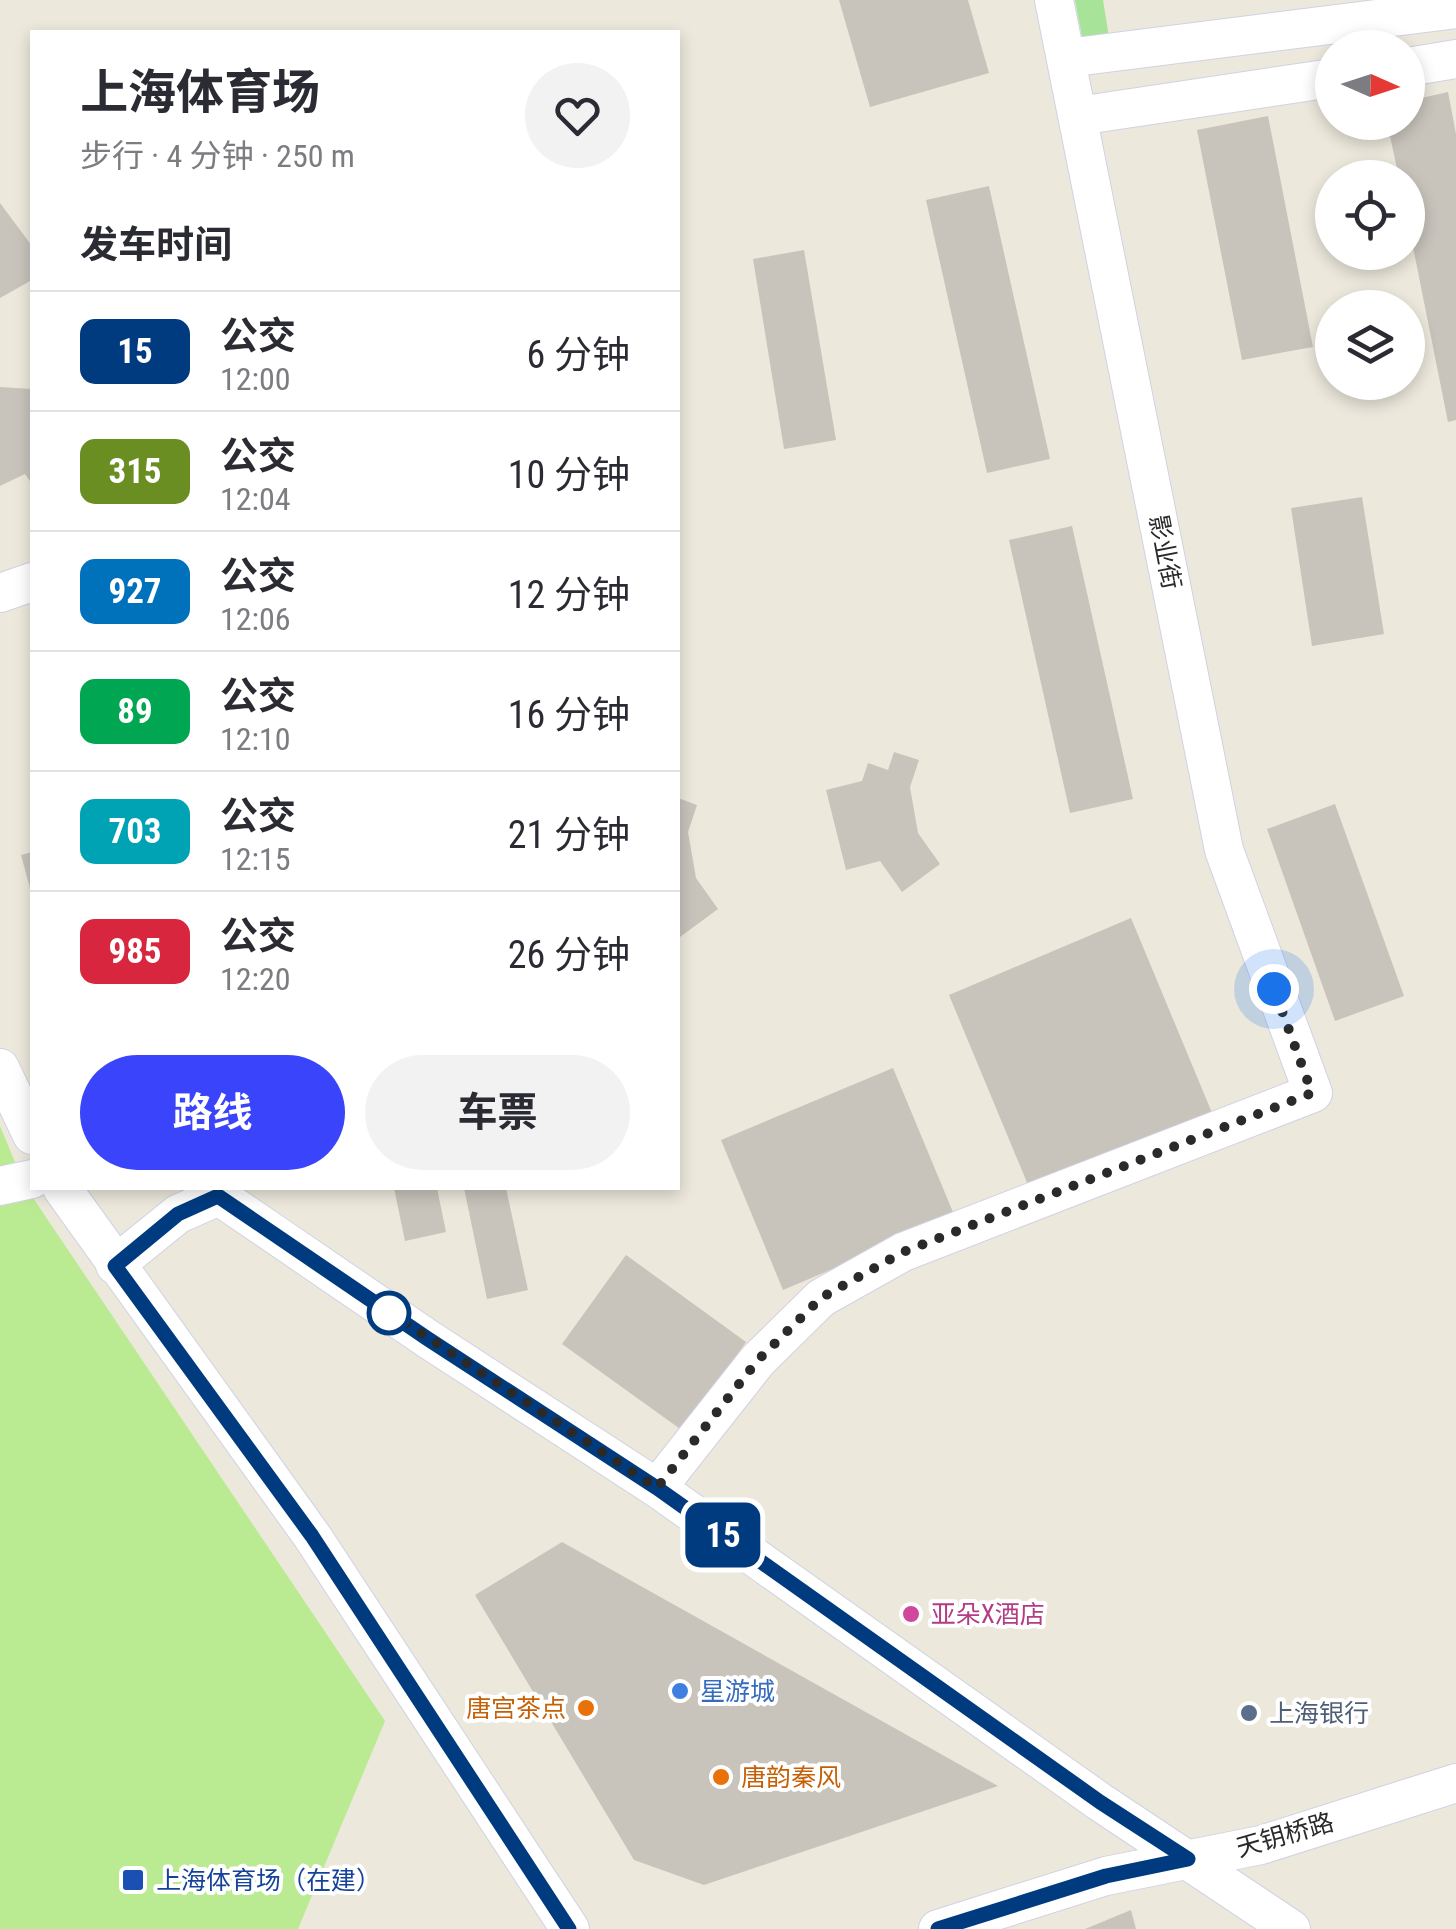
<!DOCTYPE html>
<html lang="zh">
<head>
<meta charset="utf-8">
<style>
  body { margin:0; font-family:"Roboto Condensed","Noto Sans SC",sans-serif; background:#f2f2f3; color:#2b2b33; height:100vh; display:flex; flex-direction:column; font-size:38px; white-space:nowrap }
  * { box-sizing:border-box; margin:0 }
  p { font-size:32px; color:#7c7c81 }
  .icon { flex:none; width:55px; height:55px; fill:none; stroke:currentColor; stroke-width:2; stroke-linecap:round; stroke-linejoin:round }
  .map { position:relative; flex:1; overflow:hidden }
  .side { position:absolute; left:30px; top:30px; width:650px; height:1160px; display:flex; flex-direction:column; background:#fff; border-radius:0px; box-shadow:0 5px 15px #0003 }
  .side>* { flex:none }
  .badge { padding:0 20px; border-radius:15px; font-size:35px; line-height:65px }
  .needle { width:65px; rotate:93deg }
  .tools { position:absolute; left:1315px; top:30px; display:grid; gap:20px }
  .tools a { display:grid; place-items:center; width:110px; height:110px; border-radius:50%; background:#fff; box-shadow:0 5px 15px #0003; font-size:50px }
  .you { position:absolute; width:50px; height:50px; margin:-25px; border:8px solid #fff; border-radius:50%; background:#1a73e8; box-shadow:0 0 0 15px #1a73e833 }
  .map>.badge { position:absolute; translate:-50% -50%; box-shadow:0 0 0 5px #fff }
  h2 { padding:0 50px; font-size:38px; line-height:90px }
  .round { display:grid; place-items:center; flex:none; width:105px; height:105px; border-radius:52px; background:#f2f2f3 }
  .headline { display:flex; align-items:center; justify-content:space-between; height:170px; padding:0 50px }
  h1 { font-size:48px; font-weight:700; line-height:75px }
  .primary-button { display:flex; gap:20px; margin-top:auto; padding:20px 50px }
  .primary-button a { flex:1; height:115px; border-radius:60px; background:#3a44fb; color:#fff; font-size:40px; font-weight:700; line-height:115px; text-align:center }
  .primary-button a+a { background:#f2f2f3; color:#2b2b33 }
  ul { padding:0; list-style:none }
  li { display:flex; align-items:center; gap:30px; height:120px; padding:0 50px; border-top:2px solid #e1e1e2 }
  li div { flex:1 }
  li b { display:block; font-size:38px }
  li em { font-style:normal }
  li .badge { min-width:110px; font-weight:700; text-align:center }
  .map>svg:first-child { display:block }
</style>
</head>
<body>
<div class="map">
<svg width="1456" height="1929" viewBox="0 0 1456 1929">
  <rect width="100%" height="100%" fill="#ece8dc"/>
  <polygon fill="#a7e398" points="1075,0 1103,0 1110,44 1084,47"/>
  <polygon fill="#baeb93" points="0,1126 25,1186 385,1721 298,1929 0,1929"/>
  <g fill="#c8c4bc">
    <polygon points="839,0 968,0 989,73 870,107"/>
    <polygon points="1448,92 1456,134 1456,420 1448,422 1408,222 1408,178 1399,178 1387,122 1408,122 1408,101"/>
    <polygon points="1268,116 1313,347 1242,360 1197,130"/>
    <polygon points="989,186 1050,459 987,473 926,200"/>
    <polygon points="0,203 32,246 32,280 0,298"/>
    <polygon points="804,250 836,440 784,449 753,259"/>
    <polygon points="0,387 32,389 32,484 25,474 0,486"/>
    <polygon points="1362,497 1384,634 1312,646 1291,508"/>
    <polygon points="1072,526 1133,799 1070,813 1009,540"/>
    <polygon points="894,752 919,760 910,787 918,833 940,864 902,892 880,861 846,870 826,790 862,781 868,763 888,770"/>
    <polygon points="678,798 697,805 688,832 696,878 718,909 680,937"/>
    <polygon points="1335,804 1404,996 1335,1021 1267,829"/>
    <polygon points="32,852 32,892 31,892 21,855"/>
    <polygon points="1131,918 1215,1120 1033,1197 949,995"/>
    <polygon points="893,1068 955,1217 783,1290 721,1140"/>
    <polygon points="394,1188 437,1188 446,1232 405,1241"/>
    <polygon points="464,1188 506,1188 528,1290 487,1299"/>
    <polygon points="626,1255 746,1342 683,1431 562,1344"/>
    <polygon points="562,1542 998,1786 704,1885 634,1860 475,1595"/>
    <polygon points="1131,1910 1136,1929 1085,1929"/>
  </g>
  <g fill="none" stroke-linecap="round" stroke-linejoin="round">
    <defs>
      <g id="minor">
        <polyline points="1067,58 1456,9"/>
        <polyline points="1408,67 1456,59"/>
        <polyline points="1078,116 1332,78"/>
        <polyline points="0,593 32,582"/>
        <polyline points="0,1068 32,1135"/>
        <polyline points="0,1186 32,1179"/>
        <polyline points="62,1188 312,1536 570,1929"/>
        <polyline points="207,1188 428,1339 657,1488 1100,1802 1291,1929"/>
        <polyline points="115,1265 178,1214 219,1196"/>
        <polyline points="657,1488 758,1360 821,1298 903,1252 1313,1093 1224,850 1054,0"/>
        <polyline points="938,1929 1106,1876 1261,1845 1456,1783"/>
      </g>
    </defs>
    <use href="#minor" stroke="#d1d2e3" stroke-width="40"/>
    <use href="#minor" stroke="#fff" stroke-width="38"/>
  </g>
  <g fill="none" stroke-linecap="round" stroke-linejoin="round">
    <defs>
      <polyline id="line" points="569,1929 312,1536 115,1266 178,1214 218,1196 428,1339 657,1488 1100,1802 1188,1859 1106,1876 938,1929"/>
    </defs>
    <use href="#line" stroke="#fff" stroke-width="22"/>
    <use href="#line" stroke="#003b80" stroke-width="15"/>
    <polyline stroke="#2a2a2a" stroke-width="10" stroke-dasharray="0 18" points="389,1313 383,1308 657,1488 758,1360 821,1298 903,1252 1312,1093 1274,989"/>
  </g>
  <circle fill="#fff" stroke="#003b80" stroke-width="5" cx="389" cy="1313" r="20"/>
  <circle fill="#d1479c" stroke="#fff" stroke-width="4" cx="911" cy="1614" r="10"/>
  <circle fill="#3f7fe0" stroke="#fff" stroke-width="4" cx="680" cy="1691" r="10"/>
  <g fill="#e8710a" stroke="#fff" stroke-width="4">
    <circle cx="586" cy="1708" r="10"/>
    <circle cx="721" cy="1777" r="10"/>
  </g>
  <circle fill="#5c6f8a" stroke="#fff" stroke-width="4" cx="1249" cy="1713" r="10"/>
  <rect fill="#1a4fb4" stroke="#fff" stroke-width="4" x="121" y="1868" width="24" height="24" rx="5"/>
  <g text-anchor="middle" dominant-baseline="central" stroke-width="8" stroke-linejoin="round" paint-order="stroke">
    <g font-size="25" fill="#2a2a2a" stroke="#fff">
      <text transform="translate(1165 552) rotate(79)">影业街</text>
      <text transform="translate(1285 1835) rotate(-16)">天钥桥路</text>
    </g>
    <g font-size="25" fill="#b23c85" stroke="#fff" text-anchor="start">
      <text x="931" y="1614">亚朵X酒店</text>
    </g>
    <g font-size="25" fill="#366cbe" stroke="#fff" text-anchor="start">
      <text x="700" y="1691">星游城</text>
    </g>
    <g font-size="25" fill="#c56008" stroke="#fff" text-anchor="end">
      <text x="566" y="1708">唐宫茶点</text>
      <text x="741" y="1777" text-anchor="start">唐韵秦风</text>
    </g>
    <g font-size="25" fill="#4e5e75" stroke="#fff" text-anchor="start">
      <text x="1269" y="1713">上海银行</text>
    </g>
    <g font-size="25" fill="#164399" stroke="#fff" text-anchor="start">
      <text x="156" y="1880">上海体育场（在建）</text>
    </g>
  </g>
</svg>
<div class="tools">
<a><svg class="needle" viewBox="-14 -14 28 28"><path d="M0-13l5 13h-10z" fill="#e53935"/><path d="M0 13l5-13h-10z" fill="#7c7c81"/></svg></a>
<a><svg class="icon" aria-label="locate" viewBox="0 0 24 24"><circle cx="12" cy="12" r="6"/><path d="M12 2v4M12 18v4M2 12h4M18 12h4"/></svg></a>
<a><svg class="icon" aria-label="layers" viewBox="0 0 24 24"><path d="M12 4l9 5-9 5-9-5zM3 14l9 5 9-5"/></svg></a>
</div>
<div class="you" style="left:1274px;top:989px"></div>
<b class="badge" style="left:723px;top:1535px;background:#003b80;color:#fff">15</b>
<section class="side">
<div class="headline"><div><h1>上海体育场</h1><p>步行 · 4 分钟 · 250 m</p></div><a class="round"><svg class="icon" aria-label="heart" viewBox="0 0 24 24"><path d="M12 20l-8-8c-3-5 5-10 8-4 3-6 11-1 8 4z"/></svg></a></div>
<h2>发车时间</h2>
<ul>
<li><span class="badge" style="background:#003b80;color:#fff">15</span><div><b>公交</b><p>12:00</p></div><em>6 分钟</em></li>
<li><span class="badge" style="background:#6b8e23;color:#fff">315</span><div><b>公交</b><p>12:04</p></div><em>10 分钟</em></li>
<li><span class="badge" style="background:#0072bc;color:#fff">927</span><div><b>公交</b><p>12:06</p></div><em>12 分钟</em></li>
<li><span class="badge" style="background:#00a651;color:#fff">89</span><div><b>公交</b><p>12:10</p></div><em>16 分钟</em></li>
<li><span class="badge" style="background:#00a3b4;color:#fff">703</span><div><b>公交</b><p>12:15</p></div><em>21 分钟</em></li>
<li><span class="badge" style="background:#d7263d;color:#fff">985</span><div><b>公交</b><p>12:20</p></div><em>26 分钟</em></li>
</ul>
<div class="primary-button"><a>路线</a><a>车票</a></div>
</section>
</div>
</body>
</html>
